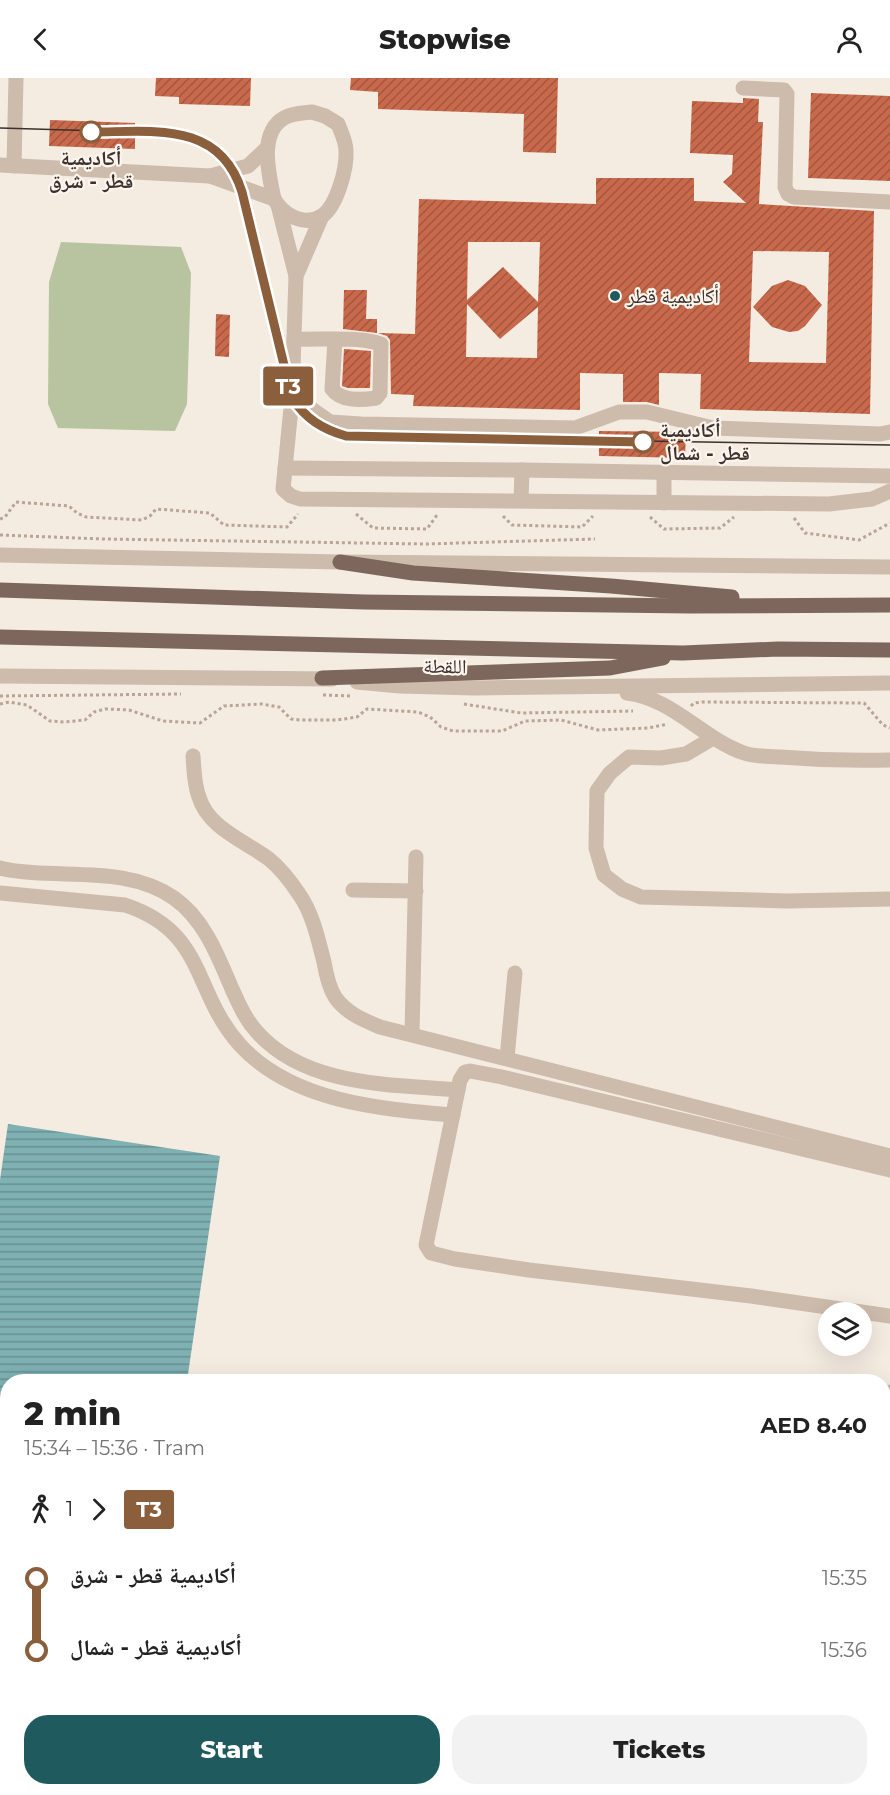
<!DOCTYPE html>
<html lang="en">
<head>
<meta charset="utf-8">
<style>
  body { margin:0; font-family:Montserrat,"Noto Naskh Arabic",sans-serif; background:#f2f2f2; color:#222; height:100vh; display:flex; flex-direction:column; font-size:22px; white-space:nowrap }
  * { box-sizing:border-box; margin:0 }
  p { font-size:20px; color:#767676 }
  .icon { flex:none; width:33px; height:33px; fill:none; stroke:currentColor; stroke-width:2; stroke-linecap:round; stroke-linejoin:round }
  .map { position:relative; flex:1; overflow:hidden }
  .side { position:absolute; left:0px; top:1296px; width:891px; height:422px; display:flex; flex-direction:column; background:#fff; border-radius:24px 24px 0 0; box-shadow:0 6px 24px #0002 }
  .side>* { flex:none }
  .badge { padding:0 12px; border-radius:4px; font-size:21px; line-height:39px }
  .buttons { position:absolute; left:818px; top:1224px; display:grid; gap:12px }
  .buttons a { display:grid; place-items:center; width:54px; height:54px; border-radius:50%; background:#fff; box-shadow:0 6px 24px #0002; font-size:30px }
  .map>.badge { position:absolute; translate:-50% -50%; box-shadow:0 0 0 3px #fff }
  .legs { display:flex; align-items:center; gap:9px; height:66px; padding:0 24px; font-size:20px }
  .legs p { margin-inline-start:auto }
  .overview { display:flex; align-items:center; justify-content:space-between; height:102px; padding:0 24px }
  h1 { font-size:33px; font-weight:800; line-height:45px }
  .action { display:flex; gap:12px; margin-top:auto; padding:12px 24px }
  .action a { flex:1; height:69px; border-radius:24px; background:#1f5a5e; color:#fff; font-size:24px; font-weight:800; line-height:69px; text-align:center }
  .action a+a { background:#f2f2f2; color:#222 }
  ul { padding:0 24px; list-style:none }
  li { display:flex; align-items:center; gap:21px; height:72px; font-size:22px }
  li i { display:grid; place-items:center; width:9px; height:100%; margin:0 8px; background:currentColor }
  li i::after { content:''; width:15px; height:15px; margin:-8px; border:4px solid; border-radius:50%; background:#fff }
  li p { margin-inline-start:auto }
  li:first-child i { background:linear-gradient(#0000 50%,currentColor 0) }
  li:last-child i { background:linear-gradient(currentColor 50%,#0000 0) }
  header { display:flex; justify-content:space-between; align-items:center; height:78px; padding:0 24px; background:#fff; font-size:27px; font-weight:800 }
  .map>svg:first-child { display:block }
</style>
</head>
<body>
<header><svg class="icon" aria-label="back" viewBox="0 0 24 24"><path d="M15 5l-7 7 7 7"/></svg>Stopwise<svg class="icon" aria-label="person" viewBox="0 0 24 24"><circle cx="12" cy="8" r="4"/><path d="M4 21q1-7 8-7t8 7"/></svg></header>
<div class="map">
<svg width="890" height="1717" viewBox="0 0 890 1717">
  <defs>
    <pattern id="water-rules" width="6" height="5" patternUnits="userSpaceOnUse" patternTransform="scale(1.5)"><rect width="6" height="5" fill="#7fb0b2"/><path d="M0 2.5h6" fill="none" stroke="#699091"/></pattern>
    <pattern id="building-hatch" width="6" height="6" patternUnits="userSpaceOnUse" patternTransform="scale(1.5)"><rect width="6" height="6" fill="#c8694b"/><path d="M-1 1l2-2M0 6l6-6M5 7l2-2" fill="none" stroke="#a4573f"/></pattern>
  </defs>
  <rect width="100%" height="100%" fill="#f4ebe1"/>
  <polygon fill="#b8c4a0" points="61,164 181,169 191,195 187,326 175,353 58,350 48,326 49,204"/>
  <polygon fill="url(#water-rules)" points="8,1046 220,1078 187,1303 8,1304 7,1347 0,1346 0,1102"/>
  <g fill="url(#building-hatch)" fill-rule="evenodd">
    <polygon points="156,0 251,0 250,28 179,26 179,19 155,18"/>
    <polygon points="351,0 558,0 556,75 523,74 524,36 378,31 378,14 350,12"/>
    <polygon points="811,15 890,18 890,103 808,100"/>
    <path d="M743,20L759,21L758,44H763L759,126L874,133L870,336L700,331L701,296L659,295V327L647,324H623V296L580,295V332L413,328L414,317L391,316L390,262L387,258L378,255L415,256L419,121L596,126V100H694V123L746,125L723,104L732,96L733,77L690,75L692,23L743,25ZM468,164H540L538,224L503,189L467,222ZM753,173L829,174L826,285L749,284ZM467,226L500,261L538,229L537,280L466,279Z"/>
    <polygon points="50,42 135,45 135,71 49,68"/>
    <polygon points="788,202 805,208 822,227 805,248 798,253 789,254 772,249 753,229 772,208"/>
    <polygon points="344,212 367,212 366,241 377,241 377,255 343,251"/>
    <polygon points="216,236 230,237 229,279 215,278"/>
    <polygon points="344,271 371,273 370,310 348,310 342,308"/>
    <polygon points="599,353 686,354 685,380 599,378"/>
  </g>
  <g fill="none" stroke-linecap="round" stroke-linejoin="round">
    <g stroke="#b9a596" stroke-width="3" stroke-dasharray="3 3" stroke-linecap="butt">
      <polyline points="356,436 373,450 427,451 437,437"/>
      <polyline points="503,438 512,447 582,449 593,438"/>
      <polyline points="650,439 664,451 720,450 734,439"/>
      <polyline points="794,440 805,455 859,462 890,445"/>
      <polyline points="0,441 5,439 16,424 69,428 77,435 86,439 142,442 150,438 156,431 210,435 224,447 287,449 298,436"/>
      <polyline points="0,457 103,461 426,466 595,461"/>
      <polyline points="323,617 352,618"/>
      <polyline points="0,618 181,616"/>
      <polyline points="0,626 9,624 27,627 50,643 64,644 85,642 94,634 105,631 129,632 163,643 200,645 224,628 262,626 279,629 291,641 300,642 337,642 357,639 367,631 418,634 430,639 441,649 453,653 502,653 525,643 561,642 598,652 648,650 668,646"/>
      <polyline points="464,626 521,635 633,633"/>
      <polyline points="691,628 694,625 702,624 864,625 883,647 890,650"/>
      <polyline points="0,1492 8,1492"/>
      <polyline points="0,1596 8,1595"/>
    </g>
    <g stroke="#cdbbac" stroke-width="15">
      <polyline points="743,10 784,12 787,16 785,109 788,116 794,119 890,124"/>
      <path d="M312,34L325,38L338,46C341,54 346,63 346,73C347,90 337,128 322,138C304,149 283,137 274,121C269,97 258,55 284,40C292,35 303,35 312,34Z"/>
      <polyline points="0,87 210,98 274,121"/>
      <polyline points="14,88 16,0"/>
      <polyline points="210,98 248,88 267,70"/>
      <polyline points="278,127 296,198 292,320 283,411 291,418 300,421 829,426 872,421 890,413"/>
      <polyline points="296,198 322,138"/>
      <path d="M295,261C321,262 357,258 381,266L380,315L376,320C362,322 341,324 332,311L335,262"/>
      <polyline points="293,304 310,330 330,344 361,346 575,350 619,334 647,334 713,350 880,356 890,354"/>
      <polyline points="285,390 522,392 890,398"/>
      <polyline points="521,422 522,392"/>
      <polyline points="664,425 664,394"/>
      <polyline points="0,477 340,484 890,489"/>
      <polyline points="0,598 333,601"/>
      <polyline points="357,604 400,608 474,610 890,605"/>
      <path d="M627,615C672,620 703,661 744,675C755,679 769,678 780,679C817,682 853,683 890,682"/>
      <polyline points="713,660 686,676 661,680 629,679 610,695 597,713 596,770 604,797 622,811 641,819 787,823 890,821"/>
      <path d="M193,678C194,691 194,706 199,719C208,750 245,763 269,781C280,790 291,804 299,816C313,836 318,861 324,884C326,896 329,909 335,919C346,935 363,942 380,949L890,1078"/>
      <path d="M0,790C56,803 124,785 174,820C204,841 218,878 232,911C239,926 245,941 257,954C306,1009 391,1006 458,1012"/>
      <polyline points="353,812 416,813"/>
      <path d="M0,815L125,827C207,854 192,914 240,967C292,1024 380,1031 453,1037"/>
      <polyline points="412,955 416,779"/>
      <polyline points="507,980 515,895"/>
      <polyline points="890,1092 502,999 470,993 465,994 460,1002 426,1167 431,1175 455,1181 529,1192 751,1218 890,1238"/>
      <path d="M890,1314C883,1321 883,1331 890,1338"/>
      <polyline points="884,1423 890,1382"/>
      <polyline points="0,1515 8,1515"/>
      <polyline points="884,1531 890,1541"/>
      <polyline points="884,1569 890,1570"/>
      <polyline points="0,1576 8,1576"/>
      <polyline points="884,1653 890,1655"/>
      <polyline points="250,1710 304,1717"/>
      <polyline points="23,1717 23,1710"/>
      <polyline points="341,1717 342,1710"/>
      <polyline points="371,1717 372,1710"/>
    </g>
    <g stroke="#7d675c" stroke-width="15">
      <polyline points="340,484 413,495 611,508 732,519"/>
      <polyline points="0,512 364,524 690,528 890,527"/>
      <polyline points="0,559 683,575 778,571 890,572"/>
      <polyline points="322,600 610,590 663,580"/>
    </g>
    <g stroke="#3b302b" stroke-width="1.5">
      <path d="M0,50L170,55C209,61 230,76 242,114L292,320C306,341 322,351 346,358L890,367"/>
      <polyline points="0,1543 8,1542"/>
      <polyline points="884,1607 890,1608"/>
    </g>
  </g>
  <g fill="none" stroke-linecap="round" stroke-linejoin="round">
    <defs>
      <path id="line-1" d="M91,54C152,54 220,42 242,114L292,320C306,341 322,351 346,358L643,364"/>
    </defs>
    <use href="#line-1" stroke="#fff" stroke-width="14"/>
    <use href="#line-1" stroke="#8b5e3c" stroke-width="9"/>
  </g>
  <g fill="#fff" stroke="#8b5e3c" stroke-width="3">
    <circle cx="91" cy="54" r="10"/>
    <circle cx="643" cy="364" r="10"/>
  </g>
  <circle fill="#1f5a5e" stroke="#fbf5ee" stroke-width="2" cx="615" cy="218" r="6"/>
  <g text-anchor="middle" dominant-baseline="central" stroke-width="4.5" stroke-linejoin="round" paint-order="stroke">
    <g font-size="20" font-weight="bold" fill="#3b302b" stroke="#fbf5ee">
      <text x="91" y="80">أكاديمية<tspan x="91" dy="23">قطر - شرق</tspan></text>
      <text x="660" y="352" text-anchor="start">أكاديمية<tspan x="660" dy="23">قطر - شمال</tspan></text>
    </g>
    <g font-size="20" fill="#3b302b" stroke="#fbf5ee" text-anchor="start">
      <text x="627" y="218">أكاديمية قطر</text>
    </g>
    <g font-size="20" fill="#3b302b" stroke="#fbf5ee">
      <text transform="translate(445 588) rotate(1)">اللقطة</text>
    </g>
  </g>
</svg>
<div class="buttons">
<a><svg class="icon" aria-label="layers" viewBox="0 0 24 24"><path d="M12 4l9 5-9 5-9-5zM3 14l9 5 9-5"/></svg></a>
</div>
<b class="badge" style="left:288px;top:308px;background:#8b5e3c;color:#fff">T3</b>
<section class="side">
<div class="overview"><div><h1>2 min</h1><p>15:34 – 15:36 · Tram</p></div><b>AED 8.40</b></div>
<div class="legs"><svg class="icon" aria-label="walk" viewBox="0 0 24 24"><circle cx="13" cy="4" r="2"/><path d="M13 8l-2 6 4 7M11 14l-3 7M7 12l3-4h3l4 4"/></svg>1<svg class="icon" aria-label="forward" viewBox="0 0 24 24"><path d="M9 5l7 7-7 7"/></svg><b class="badge" style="background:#8b5e3c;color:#fff">T3</b></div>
<ul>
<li><i style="color:#8b5e3c"></i><b>أكاديمية قطر - شرق</b><p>15:35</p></li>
<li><i style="color:#8b5e3c"></i><b>أكاديمية قطر - شمال</b><p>15:36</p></li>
</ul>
<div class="action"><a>Start</a><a>Tickets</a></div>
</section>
</div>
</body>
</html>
